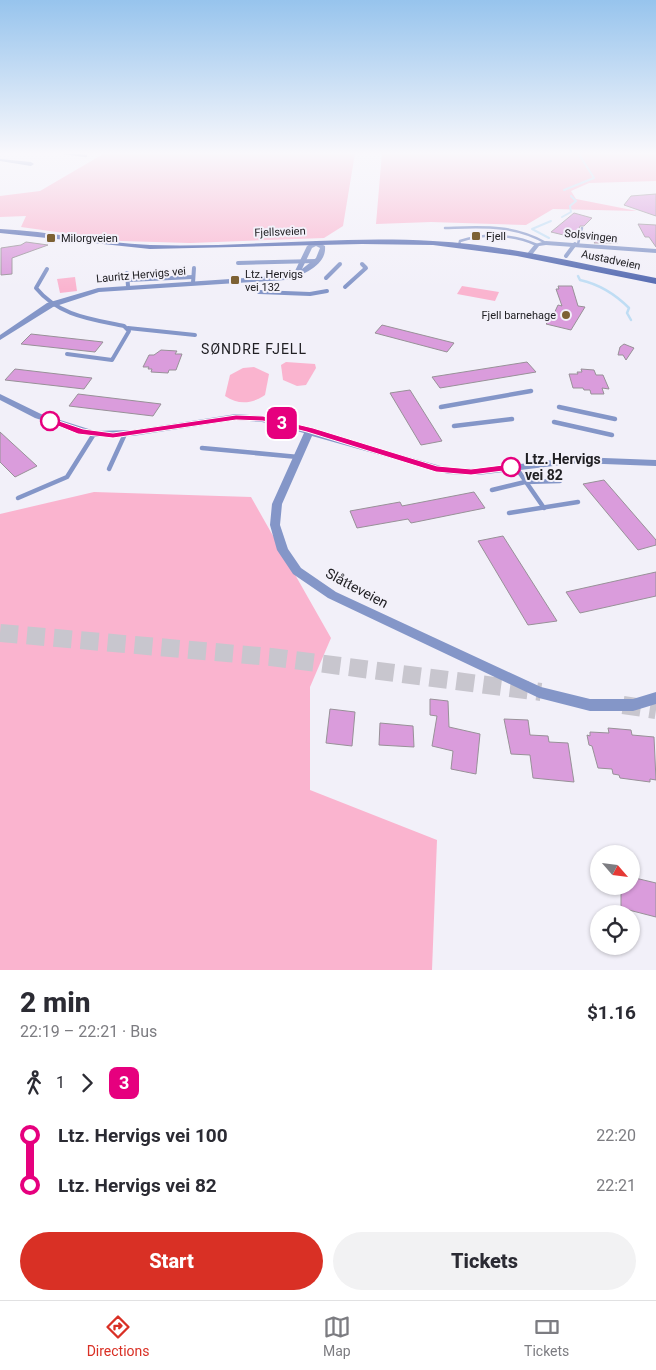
<!DOCTYPE html>
<html lang="en">
<head>
<meta charset="utf-8">
<style>
  body { margin:0; font-family:Roboto,sans-serif; background:#f2f2f3; color:#2b2b33; height:100vh; display:flex; flex-direction:column; font-size:19px; white-space:nowrap }
  * { box-sizing:border-box; margin:0 }
  p { font-size:16px; color:#7c7c81 }
  .icon { flex:none; width:28px; height:28px; fill:none; stroke:currentColor; stroke-width:2; stroke-linecap:round; stroke-linejoin:round }
  .map { position:relative; height:970px; overflow:hidden }
  .sheet { display:flex; flex-direction:column; background:#fff; flex:1 }
  .sheet>* { flex:none }
  .badge { padding:0 10px; border-radius:8px; font-size:18px; line-height:32px }
  .needle { width:32px; rotate:118deg }
  .controls { position:absolute; left:590px; top:845px; display:grid; gap:10px }
  .controls a { display:grid; place-items:center; width:50px; height:50px; border-radius:50%; background:#fff; box-shadow:0 1px 4px #0004; font-size:25px }
  .map>.badge { position:absolute; translate:-50% -50%; box-shadow:0 0 0 2px #fff }
  .legs { display:flex; align-items:center; gap:8px; height:55px; padding:0 20px; font-size:16px }
  .legs p { margin-inline-start:auto }
  .head { display:flex; align-items:center; justify-content:space-between; height:85px; padding:0 20px }
  h1 { font-size:28px; font-weight:800; line-height:38px }
  .button { display:flex; gap:10px; margin-top:auto; padding:10px 20px }
  .button a { flex:1; height:58px; border-radius:30px; background:#d93025; color:#fff; font-size:20px; font-weight:800; line-height:58px; text-align:center }
  .button a+a { background:#f2f2f3; color:#2b2b33 }
  ul { padding:0 20px; list-style:none }
  li { display:flex; align-items:center; gap:18px; height:50px; font-size:19px }
  li i { display:grid; place-items:center; width:8px; height:100%; margin:0 6px; background:currentColor }
  li i::after { content:''; width:12px; height:12px; margin:-6px; border:4px solid; border-radius:50%; background:#fff }
  li p { margin-inline-start:auto }
  li:first-child i { background:linear-gradient(#0000 50%,currentColor 0) }
  li:last-child i { background:linear-gradient(currentColor 50%,#0000 0) }
  .tabs { display:flex; justify-content:space-around; align-items:center; height:70px; border-top:1px solid #e1e1e2; background:#fff; font-size:14px; color:#7c7c81 }
  .tabs a { display:grid; justify-items:center; gap:2px }
  .tabs .on { color:#d93025 }
  .map>svg:first-child { display:block }
</style>
</head>
<body>
<div class="map">
<svg width="656" height="970" viewBox="0 0 656 970">
  <rect width="100%" height="100%" fill="#f2f0f9"/>
  <g fill="#fab4cf">
    <polygon points="105,153 355,153 343,226 324,238 190,243 121,241 21,227 26,216 0,217 0,196 40,191"/>
    <polygon points="382,153 656,153 656,181 589,183 571,191 576,199 637,211 553,209 526,225 431,222 376,224"/>
    <polygon points="75,277 77,291 60,293 57,279"/>
    <polygon points="462,286 499,292 495,301 457,294"/>
    <polygon points="286,362 315,364 316,368 306,385 297,386 283,380 281,365"/>
    <path d="M254,367L269,374L265,395C252,404 238,405 225,396L230,375L243,368Z"/>
    <polygon points="94,492 251,497 331,638 310,687 310,790 437,840 432,970 0,970 0,514"/>
  </g>
  <g fill="none" stroke-linecap="round" stroke-linejoin="round">
    <g stroke="#bfddf4" stroke-width="2">
      <polyline points="564,190 594,178 578,153"/>
      <polyline points="562,217 571,212 570,206 576,201 571,196"/>
      <polyline points="549,238 532,229 551,221"/>
    </g>
    <path stroke="#bfddf4" stroke-width="2.5" d="M578,276L580,280C598,284 616,295 629,308L627,313L631,320"/>
  </g>
  <g fill="#da9cdc" stroke="#989198">
    <polygon points="656,194 656,216 624,205 631,196"/>
    <polygon points="574,213 592,218 584,226 580,226 578,233 572,237 551,232"/>
    <polygon points="638,224 656,225 656,247 649,237 645,237"/>
    <polygon points="600,236 613,238 612,242 618,243 594,243"/>
    <polygon points="26,242 48,245 12,258 12,274 1,275 1,248 21,245"/>
    <polygon points="558,286 572,286 578,306 585,307 571,330 546,324 552,318 558,305 562,306 556,289 559,289"/>
    <polygon points="382,325 454,343 447,352 375,333"/>
    <polygon points="31,334 103,342 95,352 21,344"/>
    <polygon points="624,344 634,348 626,360 623,355 618,355 620,347"/>
    <polygon points="161,350 177,351 175,354 182,354 176,370 169,370 168,373 151,372 152,369 148,369 149,367 143,367 149,355 154,355"/>
    <polygon points="527,362 536,372 440,388 432,377"/>
    <polygon points="15,369 92,378 84,389 5,380"/>
    <polygon points="581,369 594,370 596,375 603,375 609,389 602,388 604,394 591,394 590,390 584,390 583,388 573,388 569,374 578,374 577,372 582,372"/>
    <polygon points="410,390 442,441 421,445 390,393"/>
    <polygon points="78,394 161,404 153,416 69,406"/>
    <polygon points="0,432 37,466 15,477 0,462"/>
    <polygon points="604,480 656,540 656,545 638,550 583,484"/>
    <polygon points="474,492 485,508 411,523 408,519 357,528 350,511 400,502 402,506"/>
    <polygon points="503,536 557,621 528,625 478,541"/>
    <polygon points="656,572 656,596 580,613 566,592"/>
    <polygon points="430,699 448,701 449,727 480,734 476,774 451,769 453,751 432,746 437,716 430,715"/>
    <polygon points="330,709 355,712 352,746 326,743"/>
    <polygon points="504,719 528,720 530,735 548,736 549,742 568,743 574,782 533,778 530,755 511,754"/>
    <polygon points="380,723 413,726 414,747 379,745"/>
    <polygon points="608,728 631,730 632,735 654,737 656,780 650,779 650,782 620,778 619,775 613,774 612,769 598,768 592,746 589,745 587,735 590,736 590,732 609,733"/>
    <polygon points="631,877 656,883 656,917 621,908 621,886 631,886"/>
  </g>
  <g fill="none" stroke-linecap="round" stroke-linejoin="round">
    <g stroke="#c8c6ce" stroke-width="18" stroke-dasharray="18 9" stroke-linecap="butt">
      <polyline points="0,633 271,657 541,692"/>
      <polyline points="623,705 656,710"/>
    </g>
    <g stroke="#8496c8" stroke-width="2.5">
      <polyline points="64,153 86,156"/>
      <path d="M445,228C481,227 514,224 546,243"/>
      <polyline points="578,244 582,228"/>
      <path d="M459,245L460,241C484,233 513,234 537,245"/>
      <polyline points="574,246 575,244"/>
    </g>
    <g stroke="#8496c8" stroke-width="4">
      <polyline points="566,256 575,244"/>
      <polyline points="238,263 316,261"/>
      <path d="M47,269L36,288C59,316 91,319 124,326L129,331L112,360L67,354"/>
      <polyline points="127,273 128,286"/>
      <polyline points="326,278 340,264"/>
      <polyline points="128,280 193,277"/>
      <polyline points="193,283 194,268"/>
      <polyline points="345,287 366,268 362,264"/>
      <polyline points="259,292 310,294 327,291"/>
      <polyline points="128,328 195,335"/>
    </g>
    <g stroke="#8496c8" stroke-width="4.5">
      <polyline points="441,407 531,391"/>
      <polyline points="559,407 615,419"/>
      <polyline points="554,422 612,435"/>
      <polyline points="454,426 512,419"/>
      <polyline points="202,448 298,457"/>
      <polyline points="515,466 544,508"/>
      <polyline points="109,469 125,434"/>
      <polyline points="492,490 525,482 560,481"/>
      <polyline points="18,498 67,477 94,434"/>
      <polyline points="509,513 578,502"/>
    </g>
    <g fill="#8496c8" fill-rule="evenodd">
      <polygon points="0,159 31,162 34,164 31,166 0,161"/>
      <path d="M316,241L325,246C327,266 301,276 285,280L99,292L53,307L0,340V335L47,303L98,288L288,275L294,273L307,246ZM316,246L320,248L316,258L302,269L312,248Z"/>
      <polygon points="546,241 656,249 656,253 546,245 539,246 531,256 527,256 526,255 535,244"/>
      <polygon points="0,394 41,414 95,431 133,430 236,414 263,416 307,428 313,428 314,431 448,468 478,469 578,457 656,460 656,466 578,463 478,475 448,474 312,436 282,504 280,525 288,549 301,568 336,592 541,687 590,699 633,699 656,692 656,704 633,711 590,711 539,698 328,598 293,574 277,550 270,525 272,504 304,433 262,422 236,420 133,436 94,437 35,418 0,400"/>
    </g>
    <path fill="#5268b0" fill-rule="evenodd" d="M0,229C50,231 100,243 150,245C244,248 339,235 433,241C508,245 582,264 656,278V284L517,256L433,245L362,244L150,249L0,233Z"/>
  </g>
  <linearGradient id="sky" x2="0" y2="1"><stop stop-color="#97c4ed"/><stop offset="0.53" stop-color="#f9f8fc"/><stop offset="1" stop-color="#f9f8fc" stop-opacity="0"/></linearGradient>
  <rect width="656" height="289" fill="url(#sky)"/>
  <polygon fill="#e6007e" stroke="#fff" points="236,415 263,416 313,428 437,466 471,469 511,464 516,467 511,470 471,475 436,472 307,432 263,421 236,420 113,438 78,434 46,421 50,418 83,429 113,433"/>
  <g fill="#7d6134" stroke="#f2f0f9" stroke-width="2">
    <rect x="471" y="231" width="10" height="10" rx="2.5"/>
    <rect x="46" y="233" width="10" height="10" rx="2.5"/>
    <rect x="230" y="275" width="10" height="10" rx="2.5"/>
    <circle cx="566" cy="315" r="5"/>
  </g>
  <g fill="#fff" stroke="#e6007e" stroke-width="2.5">
    <circle cx="50" cy="421" r="9"/>
    <circle cx="511" cy="467" r="9"/>
  </g>
  <g text-anchor="middle" dominant-baseline="central" stroke-width="4" stroke-linejoin="round" paint-order="stroke">
    <g font-size="11" fill="#212024" stroke="#f2f0f9">
      <text transform="translate(280 232) rotate(-2)">Fjellsveien</text>
      <text transform="translate(591 236) rotate(6)">Solsvingen</text>
      <text transform="translate(611 260) rotate(12)">Austadveien</text>
      <text transform="translate(141 275) rotate(-5)">Lauritz Hervigs vei</text>
    </g>
    <g font-size="11" fill="#212024" stroke="#f2f0f9" text-anchor="start">
      <text x="486" y="236">Fjell</text>
      <text x="61" y="238">Milorgveien</text>
      <text x="245" y="274">Ltz. Hervigs<tspan x="245" dy="13">vei 132</tspan></text>
      <text x="556" y="315" text-anchor="end">Fjell barnehage</text>
    </g>
    <g font-size="14" letter-spacing="1" fill="#212024" stroke="#f2f0f9">
      <text x="254" y="349">SØNDRE FJELL</text>
    </g>
    <g font-size="14" font-weight="bold" fill="#212024" stroke="#f2f0f9" text-anchor="start">
      <text x="525" y="459">Ltz. Hervigs<tspan x="525" dy="16">vei 82</tspan></text>
    </g>
    <g font-size="14" fill="#212024" stroke="#f2f0f9">
      <text transform="translate(357 588) rotate(28)">Slåtteveien</text>
    </g>
  </g>
</svg>
<div class="controls">
<a><svg class="needle" viewBox="-14 -14 28 28"><path d="M0-13l5 13h-10z" fill="#e53935"/><path d="M0 13l5-13h-10z" fill="#7c7c81"/></svg></a>
<a><svg class="icon" aria-label="locate" viewBox="0 0 24 24"><circle cx="12" cy="12" r="6"/><path d="M12 2v4M12 18v4M2 12h4M18 12h4"/></svg></a>
</div>
<b class="badge" style="left:282px;top:423px;background:#e6007e;color:#fff">3</b>
</div>
<section class="sheet">
<div class="head"><div><h1>2 min</h1><p>22:19 – 22:21 · Bus</p></div><b>$1.16</b></div>
<div class="legs"><svg class="icon" aria-label="walk" viewBox="0 0 24 24"><circle cx="13" cy="4" r="2"/><path d="M13 8l-2 6 4 7M11 14l-3 7M7 12l3-4h3l4 4"/></svg>1<svg class="icon" aria-label="forward" viewBox="0 0 24 24"><path d="M9 5l7 7-7 7"/></svg><b class="badge" style="background:#e6007e;color:#fff">3</b></div>
<ul>
<li><i style="color:#e6007e"></i><b>Ltz. Hervigs vei 100</b><p>22:20</p></li>
<li><i style="color:#e6007e"></i><b>Ltz. Hervigs vei 82</b><p>22:21</p></li>
</ul>
<div class="button"><a>Start</a><a>Tickets</a></div>
</section>
<nav class="tabs">
<a class="on"><svg class="icon" aria-label="directions" viewBox="0 0 24 24"><path d="M12 3l9 9-9 9-9-9zM9 14v-3h6M13 9l2 2-2 2"/></svg>Directions</a>
<a><svg class="icon" aria-label="map" viewBox="0 0 24 24"><path d="M3 6l6-2 6 2 6-2v14l-6 2-6-2-6 2zM9 4v14M15 6v14"/></svg>Map</a>
<a><svg class="icon" aria-label="tickets" viewBox="0 0 24 24"><path d="M3 7h18v10H3zM15 7v10"/></svg>Tickets</a>
</nav>
</body>
</html>
